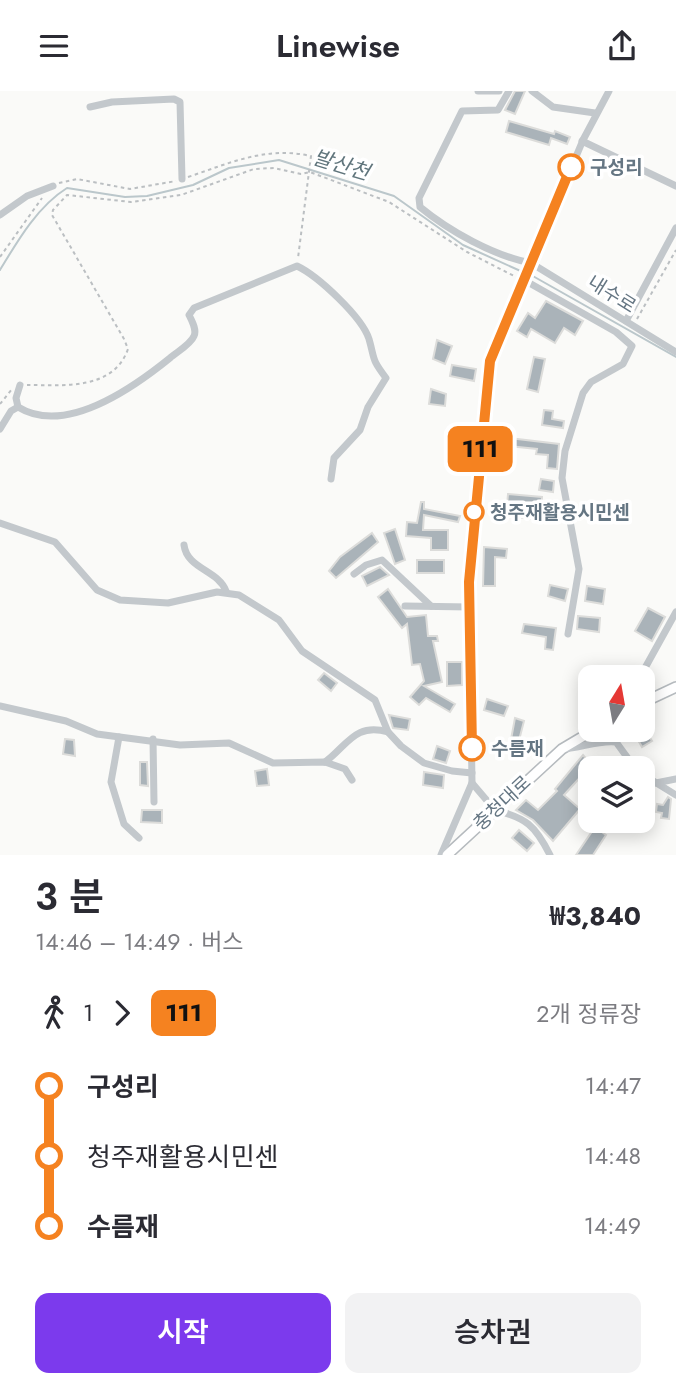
<!DOCTYPE html>
<html lang="ko">
<head>
<meta charset="utf-8">
<style>
  body { margin:0; font-family:Jost,"Noto Sans KR",sans-serif; background:#f2f2f3; color:#2b2b33; height:100vh; display:flex; flex-direction:column; font-size:26px; white-space:nowrap }
  * { box-sizing:border-box; margin:0 }
  p { font-size:23px; color:#7c7c81 }
  .icon { flex:none; width:38px; height:38px; fill:none; stroke:currentColor; stroke-width:2; stroke-linecap:round; stroke-linejoin:round }
  .map { position:relative; height:764px; overflow:hidden }
  .drawer { display:flex; flex-direction:column; background:#fff; flex:1 }
  .drawer>* { flex:none }
  .badge { padding:0 14px; border-radius:10px; font-size:24px; line-height:46px }
  .needle { width:46px; rotate:11deg }
  .controls { position:absolute; left:578px; top:574px; display:grid; gap:14px }
  .controls a { display:grid; place-items:center; width:77px; height:77px; border-radius:14px; background:#fff; box-shadow:0 4px 18px #0003; font-size:35px }
  .map>.badge { position:absolute; translate:-50% -50%; box-shadow:0 0 0 4px #fff }
  .legs { display:flex; align-items:center; gap:10px; height:77px; padding:0 35px; font-size:23px }
  .legs p { margin-inline-start:auto }
  .summary { display:flex; align-items:center; justify-content:space-between; height:119px; padding:0 35px }
  h1 { font-size:38px; font-weight:600; line-height:52px }
  .cta { display:flex; gap:14px; margin-top:auto; padding:14px 35px }
  .cta a { flex:1; height:80px; border-radius:14px; background:#7c3aed; color:#fff; font-size:28px; font-weight:600; line-height:80px; text-align:center }
  .cta a+a { background:#f2f2f3; color:#2b2b33 }
  ul { padding:0 35px; list-style:none }
  li { display:flex; align-items:center; gap:24px; height:70px; font-size:26px }
  li i { display:grid; place-items:center; width:10px; height:100%; margin:0 9px; background:currentColor }
  li i::after { content:''; width:18px; height:18px; margin:-9px; border:5px solid; border-radius:50%; background:#fff }
  li p { margin-inline-start:auto }
  li:first-child i { background:linear-gradient(#0000 50%,currentColor 0) }
  li:last-child i { background:linear-gradient(currentColor 50%,#0000 0) }
  header { display:flex; justify-content:space-between; align-items:center; height:91px; padding:0 35px; background:#fff; font-size:32px; font-weight:600 }
  .map>svg:first-child { display:block }
</style>
</head>
<body>
<header><svg class="icon" aria-label="menu" viewBox="0 0 24 24"><path d="M4 6h16M4 12h16M4 18h16"/></svg>Linewise<svg class="icon" aria-label="share" viewBox="0 0 24 24"><path d="M12 15V3M7 8l5-5 5 5M5 13v7h14v-7"/></svg></header>
<div class="map">
<svg width="676" height="764" viewBox="0 0 676 764">
  <rect width="100%" height="100%" fill="#fafaf8"/>
  <g fill="none" stroke-linecap="round" stroke-linejoin="round">
    <g stroke="#bbc7cb" stroke-width="2">
      <path d="M0,179C18,149 38,115 67,97L125,106L147,105L193,94L229,77L279,69L394,105L463,154L525,182"/>
      <polyline points="531,184 676,266"/>
    </g>
  </g>
  <g fill="#aab3b9" stroke="#dcdcda" stroke-width="2">
    <polygon points="515,0 525,0 515,23 505,19"/>
    <polygon points="509,30 554,43 555,40 570,46 567,53 551,47 549,54 506,41"/>
    <polygon points="546,210 583,230 575,244 564,237 555,252 531,238 527,246 517,240 528,222 535,227"/>
    <polygon points="437,249 452,255 445,273 433,268"/>
    <polygon points="534,266 545,268 538,301 527,298"/>
    <polygon points="452,274 476,278 474,290 450,285"/>
    <polygon points="431,298 446,303 445,315 429,313"/>
    <polygon points="544,319 553,320 552,328 564,330 563,337 542,334"/>
    <polygon points="509,347 559,353 557,378 547,377 548,364 536,363 537,358 508,355"/>
    <polygon points="541,388 554,390 553,401 539,399"/>
    <polygon points="508,403 542,406 541,428 506,426"/>
    <polygon points="421,411 424,411 424,418 460,425 458,431 424,424 423,439 448,439 448,459 431,459 431,447 406,445 407,431 417,432"/>
    <polygon points="395,438 405,469 395,473 384,442"/>
    <polygon points="372,442 378,451 336,487 329,480 340,466"/>
    <polygon points="484,456 507,458 506,467 495,466 495,495 483,495"/>
    <rect x="417" y="469" width="27" height="13"/>
    <polygon points="380,476 389,484 367,495 362,485"/>
    <polygon points="550,494 568,498 565,510 548,505"/>
    <polygon points="587,495 605,498 603,513 585,510"/>
    <polygon points="388,498 407,526 426,524 428,545 437,545 438,550 433,550 442,591 424,595 455,613 450,621 426,607 419,614 410,606 424,590 420,573 412,574 407,533 402,537 378,506"/>
    <polygon points="648,517 665,526 652,550 635,540"/>
    <polygon points="578,525 600,527 599,541 577,538"/>
    <polygon points="524,533 556,537 553,559 545,558 546,546 522,542"/>
    <polygon points="447,571 462,571 462,594 447,595"/>
    <polygon points="324,582 337,592 331,600 318,589"/>
    <polygon points="487,608 508,615 504,625 484,619"/>
    <polygon points="389,624 410,628 408,639 393,637"/>
    <polygon points="515,627 524,630 516,661 509,659"/>
    <polygon points="643,636 652,650 642,656 634,642"/>
    <polygon points="65,648 74,649 75,665 63,663"/>
    <polygon points="437,655 450,660 446,672 433,668"/>
    <polygon points="583,664 588,670 585,681 564,704 580,718 553,750 533,729 516,719 526,709 538,719 557,700 555,698"/>
    <polygon points="140,671 147,671 148,695 140,694"/>
    <polygon points="267,678 269,694 257,695 255,680"/>
    <polygon points="424,681 444,684 443,697 423,694"/>
    <polygon points="668,706 671,708 669,728 661,727 662,722 656,721 657,713 663,714"/>
    <polygon points="142,719 162,719 162,732 141,731"/>
    <polygon points="595,736 606,744 593,764 576,764"/>
    <polygon points="519,739 534,752 527,760 512,747"/>
  </g>
  <g fill="none" stroke-linecap="round" stroke-linejoin="round">
    <defs>
      <g id="major">
        <polyline points="642,612 676,596"/>
        <polyline points="447,764 562,658 594,639"/>
      </g>
    </defs>
    <use href="#major" stroke="#b5babe" stroke-width="12"/>
    <g stroke="#bbbfc2" stroke-width="2" stroke-dasharray="3.5 3.5" stroke-linecap="butt">
      <path d="M188,86C230,72 266,55 311,65L298,167"/>
      <polyline points="59,92 77,88 130,98 176,90"/>
      <polyline points="0,166 42,107"/>
      <polyline points="637,228 676,159"/>
      <path d="M27,294C63,294 113,300 128,258L124,248L52,124L53,119L67,104L131,111L181,104L254,78L274,77L301,83L310,81L389,111L467,161L516,186"/>
      <polyline points="0,313 12,298"/>
    </g>
    <g stroke="#c3c8cc" stroke-width="7">
      <polyline points="478,0 499,0"/>
      <path d="M509,0L498,19L462,20L419,107L420,116C449,140 494,165 531,172L676,261"/>
      <polyline points="532,0 553,16 595,22"/>
      <polyline points="90,16 112,11 174,8 180,11 182,88"/>
      <polyline points="582,50 676,95"/>
      <polyline points="0,124 27,105 53,95"/>
      <polyline points="524,189 616,241 632,255 623,273 591,291 583,302 565,360 562,387 579,478 568,543"/>
      <polyline points="626,230 676,137"/>
      <polyline points="18,316 16,307 20,294"/>
      <path d="M0,338L11,320L18,316C65,345 133,297 170,267C177,261 191,253 194,245C197,239 192,230 189,224L194,217L297,175C318,185 362,226 369,248C375,269 371,267 386,287L368,316L360,339L334,367L331,388"/>
      <polyline points="0,432 55,451 97,499 120,509 168,512 217,501 239,504 279,529 302,560 375,609 388,641 401,655 424,672 452,680 472,682"/>
      <path d="M184,454C187,478 218,479 226,500"/>
      <polyline points="354,483 366,474 382,469 431,515"/>
      <polyline points="405,515 470,516"/>
      <polyline points="640,586 676,521"/>
      <polyline points="0,615 66,630 97,643 180,654 229,652 273,672 325,671 345,678 352,689"/>
      <polyline points="119,646 111,691 124,733 139,747"/>
      <polyline points="153,648 154,711"/>
      <path d="M563,658C581,657 598,649 616,651L635,677"/>
      <path d="M325,671C347,655 355,631 388,641"/>
      <polyline points="642,683 676,704"/>
      <path d="M472,692L495,719C526,727 535,734 550,764"/>
      <polyline points="656,692 676,688"/>
      <polyline points="441,764 472,692 469,491 490,270 583,49 609,0"/>
    </g>
    <use href="#major" stroke="#fff" stroke-width="9"/>
  </g>
  <g fill="none" stroke-linecap="round" stroke-linejoin="round">
    <defs>
      <polyline id="line-1" points="472,657 469,491 490,270 571,76"/>
    </defs>
    <use href="#line-1" stroke="#fff" stroke-width="16"/>
    <use href="#line-1" stroke="#f58220" stroke-width="10"/>
  </g>
  <g fill="#fff" stroke="#f58220" stroke-width="3.5">
    <circle cx="571" cy="76" r="12"/>
    <circle cx="474" cy="421" r="9"/>
    <circle cx="472" cy="657" r="12"/>
  </g>
  <g text-anchor="middle" dominant-baseline="central" stroke-width="7" stroke-linejoin="round" paint-order="stroke">
    <g font-size="19" font-weight="bold" fill="#657683" stroke="#fff" text-anchor="start">
      <text x="590" y="76">구성리</text>
      <text x="490" y="421">청주재활용시민센</text>
      <text x="491" y="657">수름재</text>
    </g>
    <g font-size="19" fill="#657683" stroke="#fff">
      <text transform="translate(612 203) rotate(32)">내수로</text>
      <text transform="translate(502 712) rotate(-43)">충청대로</text>
    </g>
    <g font-size="21" font-style="italic" fill="#60757c" stroke="#fff">
      <text transform="translate(341 74) rotate(17)">발산천</text>
    </g>
  </g>
</svg>
<div class="controls">
<a><svg class="needle" viewBox="-14 -14 28 28"><path d="M0-13l5 13h-10z" fill="#e53935"/><path d="M0 13l5-13h-10z" fill="#7c7c81"/></svg></a>
<a><svg class="icon" aria-label="layers" viewBox="0 0 24 24"><path d="M12 4l9 5-9 5-9-5zM3 14l9 5 9-5"/></svg></a>
</div>
<b class="badge" style="left:480px;top:358px;background:#f58220;color:#111">111</b>
</div>
<section class="drawer">
<div class="summary"><div><h1>3 분</h1><p>14:46 – 14:49 · 버스</p></div><b>₩3,840</b></div>
<div class="legs"><svg class="icon" aria-label="walk" viewBox="0 0 24 24"><circle cx="13" cy="4" r="2"/><path d="M13 8l-2 6 4 7M11 14l-3 7M7 12l3-4h3l4 4"/></svg>1<svg class="icon" aria-label="forward" viewBox="0 0 24 24"><path d="M9 5l7 7-7 7"/></svg><b class="badge" style="background:#f58220;color:#111">111</b><p>2개 정류장</p></div>
<ul>
<li><i style="color:#f58220"></i><b>구성리</b><p>14:47</p></li>
<li><i style="color:#f58220"></i><span>청주재활용시민센</span><p>14:48</p></li>
<li><i style="color:#f58220"></i><b>수름재</b><p>14:49</p></li>
</ul>
<div class="cta"><a>시작</a><a>승차권</a></div>
</section>
</body>
</html>
